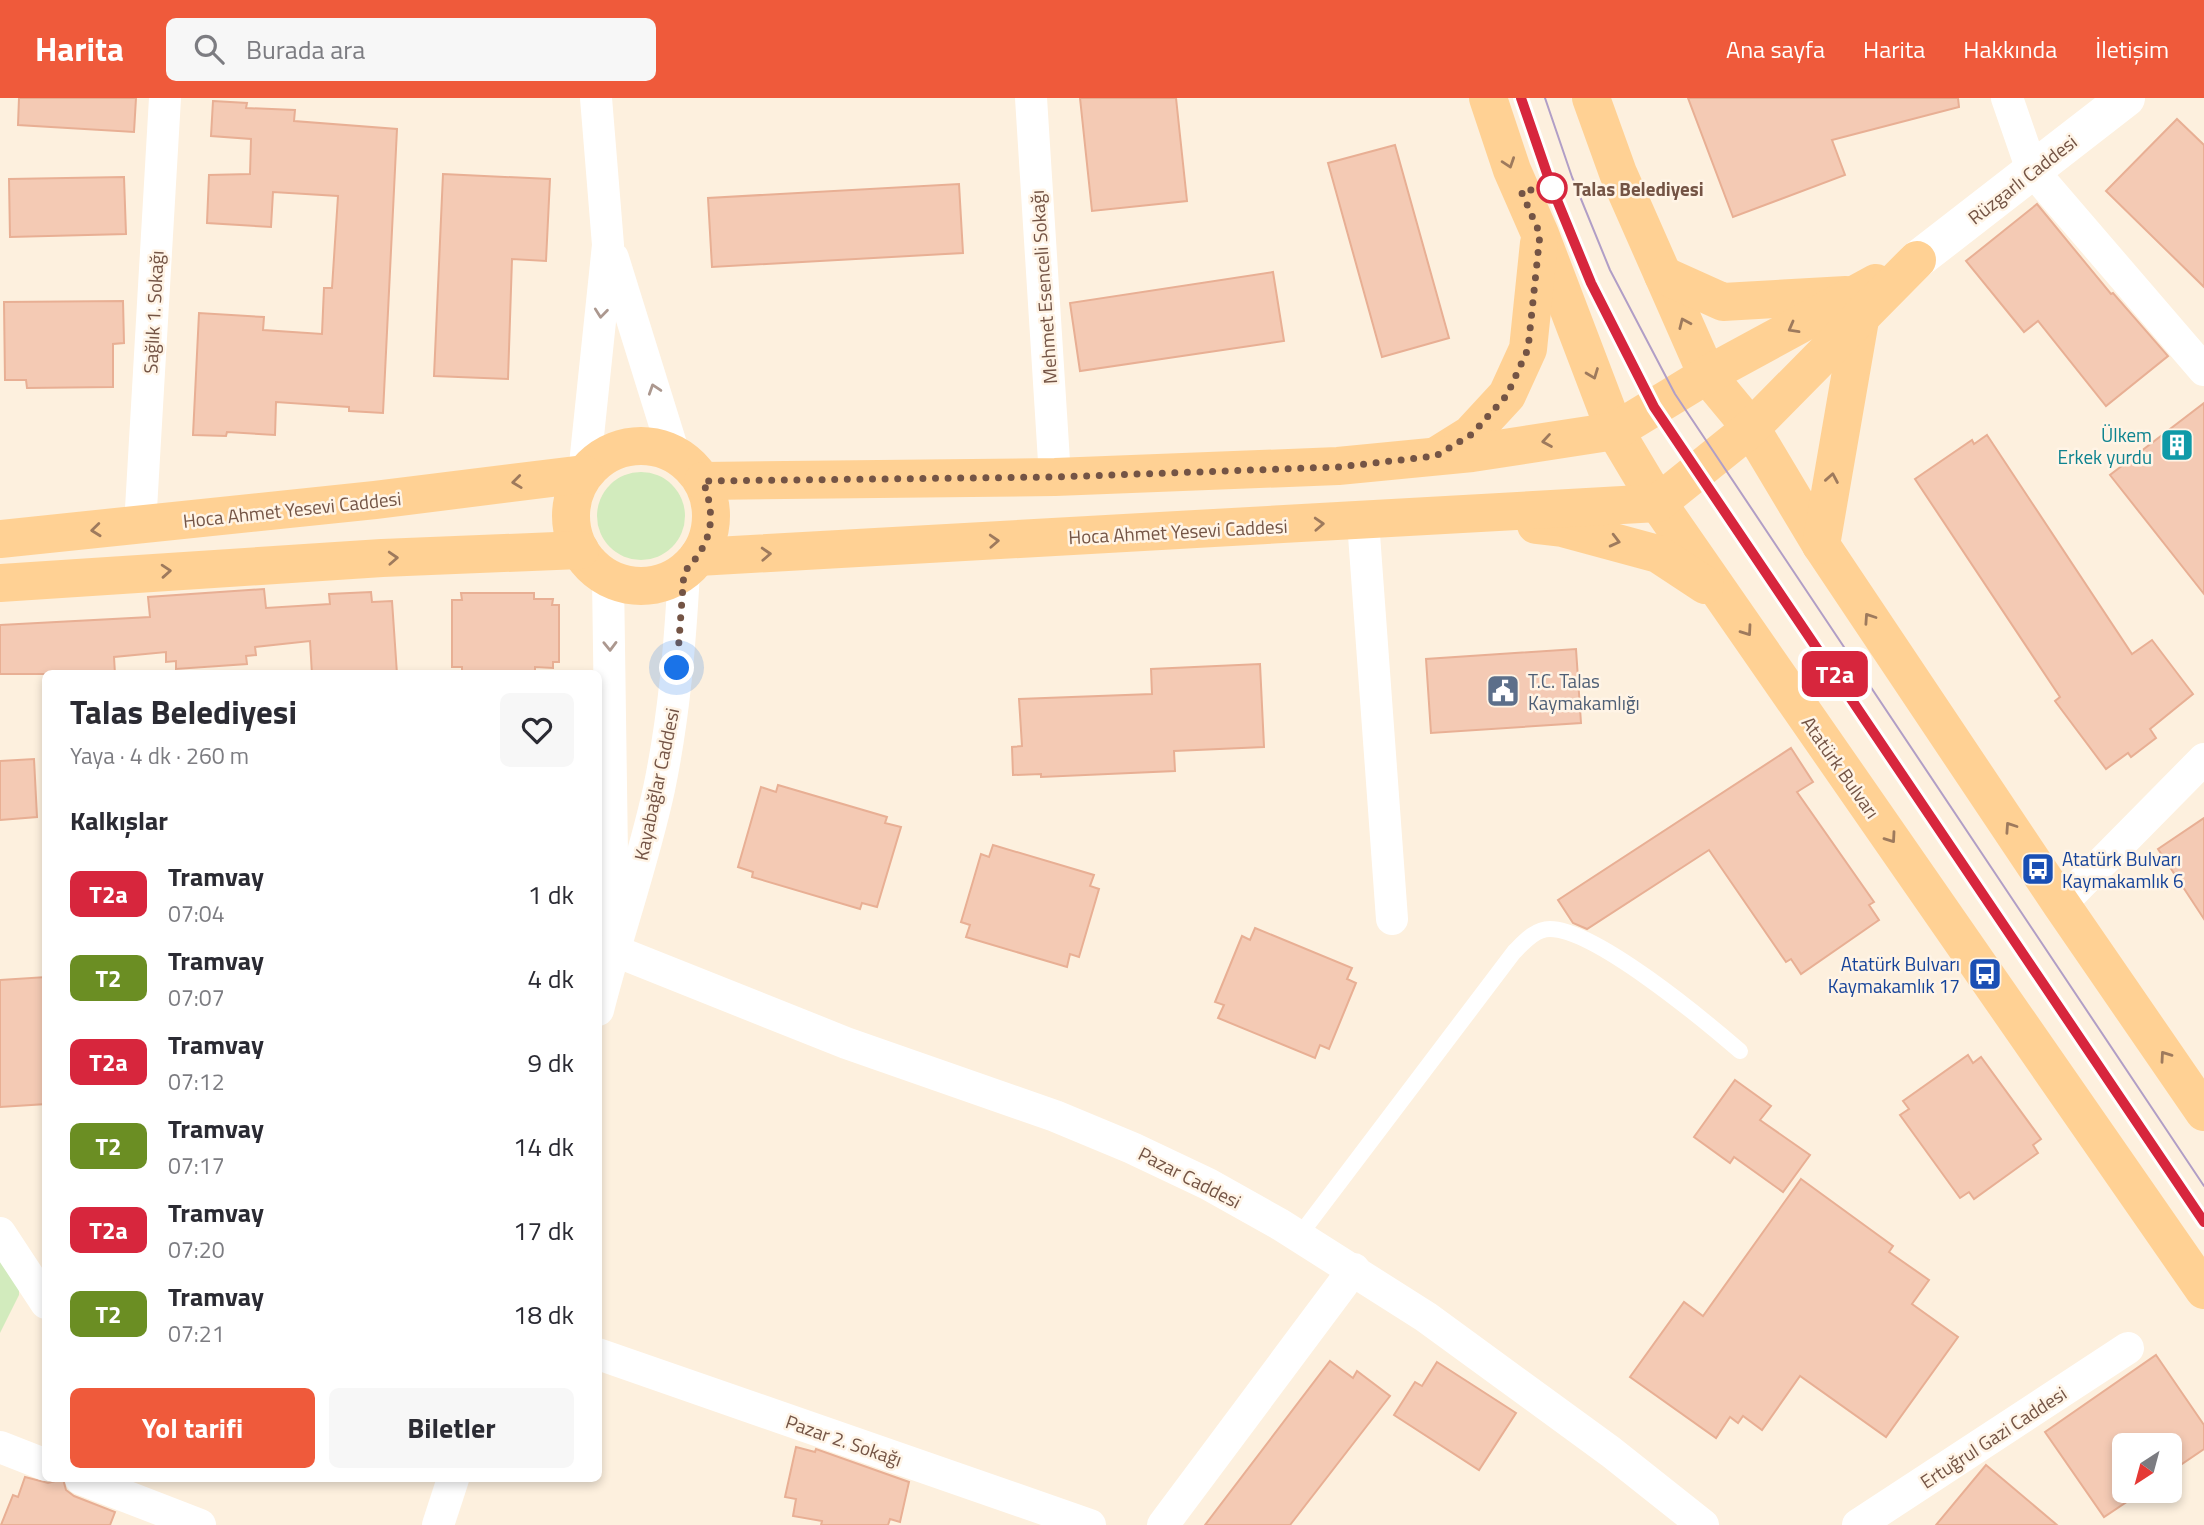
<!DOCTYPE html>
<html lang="tr">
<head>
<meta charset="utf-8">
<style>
  body { margin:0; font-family:"Titillium Web",sans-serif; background:#f7f7f7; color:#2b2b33; height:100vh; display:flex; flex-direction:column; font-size:26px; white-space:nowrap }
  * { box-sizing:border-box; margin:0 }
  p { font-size:23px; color:#7c7c81 }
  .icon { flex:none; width:38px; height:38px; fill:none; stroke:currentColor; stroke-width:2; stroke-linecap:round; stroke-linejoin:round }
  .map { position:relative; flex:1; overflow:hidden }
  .sheet { position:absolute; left:42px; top:572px; width:560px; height:812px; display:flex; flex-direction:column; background:#fff; border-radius:10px; box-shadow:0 4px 10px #0003 }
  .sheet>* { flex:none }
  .badge { padding:0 14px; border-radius:10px; font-size:24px; line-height:46px }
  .needle { width:46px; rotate:216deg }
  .fabs { position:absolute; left:2112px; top:1335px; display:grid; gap:14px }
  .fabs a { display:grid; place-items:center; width:70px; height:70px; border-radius:10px; background:#fff; box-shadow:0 4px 10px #0003; font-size:35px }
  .you { position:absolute; width:35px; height:35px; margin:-18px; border:5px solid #fff; border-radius:50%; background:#1a73e8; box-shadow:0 0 0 10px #1a73e833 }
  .map>.badge { position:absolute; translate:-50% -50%; box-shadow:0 0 0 4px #fff }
  h2 { padding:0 28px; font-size:26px; line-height:63px }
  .round { display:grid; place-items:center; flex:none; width:74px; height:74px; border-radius:10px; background:#f7f7f7 }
  .summary { display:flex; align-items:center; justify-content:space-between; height:119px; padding:0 28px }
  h1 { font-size:33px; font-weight:700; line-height:52px }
  .button { display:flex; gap:14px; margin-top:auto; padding:14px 28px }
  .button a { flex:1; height:80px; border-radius:10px; background:#ef5a3b; color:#fff; font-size:28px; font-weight:700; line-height:80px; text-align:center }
  .button a+a { background:#f7f7f7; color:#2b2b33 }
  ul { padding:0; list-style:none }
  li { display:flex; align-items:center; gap:21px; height:84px; padding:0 28px }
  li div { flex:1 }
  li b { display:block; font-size:26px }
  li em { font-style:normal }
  li .badge { min-width:77px; font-weight:700; text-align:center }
  header { display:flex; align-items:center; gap:42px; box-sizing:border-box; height:98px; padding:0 35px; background:#ef5a3b; color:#fff }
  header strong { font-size:33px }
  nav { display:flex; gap:38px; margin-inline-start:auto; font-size:24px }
  .search { width:490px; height:63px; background:#f7f7f7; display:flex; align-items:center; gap:18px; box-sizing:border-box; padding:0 24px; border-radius:10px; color:#7c7c81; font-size:26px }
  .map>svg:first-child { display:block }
</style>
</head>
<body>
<header>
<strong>Harita</strong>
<div class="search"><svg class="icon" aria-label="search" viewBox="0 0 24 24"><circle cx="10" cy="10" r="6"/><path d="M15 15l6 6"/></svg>Burada ara</div>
<nav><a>Ana sayfa</a><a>Harita</a><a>Hakkında</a><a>İletişim</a></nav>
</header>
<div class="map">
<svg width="2204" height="1427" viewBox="0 0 2204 1427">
  <rect width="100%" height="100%" fill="#fdf0de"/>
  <g fill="#d2ebbd">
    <circle cx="641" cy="418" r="44"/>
    <polygon points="0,1140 19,1163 19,1197 0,1235"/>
  </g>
  <g fill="#f4cab4" stroke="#e8af94" stroke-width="2">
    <polygon points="19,0 136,0 134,34 18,27"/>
    <polygon points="1080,0 1176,0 1187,103 1092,113"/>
    <polygon points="1688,0 1958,0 1959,9 1832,42 1845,77 1733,119"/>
    <polygon points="213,3 247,5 246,10 295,12 294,23 397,31 383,315 349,313 349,309 276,304 275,337 227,334 226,338 193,337 199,215 264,219 263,232 322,236 324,190 332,190 338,98 273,94 271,129 207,125 209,77 250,76 251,41 211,38"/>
    <polygon points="2177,21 2204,47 2204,189 2106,93"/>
    <polygon points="1395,47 1449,240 1382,259 1328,65"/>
    <polygon points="443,76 550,81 546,163 512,161 508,281 434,278"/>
    <polygon points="124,79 126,136 10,139 9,81"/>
    <polygon points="959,86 963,155 712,169 708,100"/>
    <polygon points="2037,106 2111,196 2113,195 2168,258 2106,308 2038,223 2024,234 1966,163"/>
    <polygon points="1273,174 1284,243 1080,273 1070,205"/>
    <polygon points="123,203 124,245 113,246 113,289 27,290 26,282 5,282 4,204"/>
    <polygon points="2204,305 2204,496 2110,377"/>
    <polygon points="1987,337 2132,556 2152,542 2193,596 2150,631 2156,640 2131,659 2128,655 2106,671 2055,603 2060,599 1915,381 1972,342 1974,346"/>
    <polygon points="264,491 266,510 330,506 329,496 371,494 372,504 392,503 397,576 312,576 310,543 255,549 256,557 246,558 247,566 176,571 176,563 166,564 166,554 114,559 115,576 0,576 0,527 150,519 148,499"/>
    <polygon points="461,495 534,495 534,501 553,501 552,507 559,507 559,564 553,564 553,570 535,569 535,576 462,576 462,569 452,569 452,502 462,502"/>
    <polygon points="1576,551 1581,625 1431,635 1426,561"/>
    <polygon points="1260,566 1264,649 1174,653 1175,673 1041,679 1041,676 1013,677 1012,649 1022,648 1019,601 1152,596 1151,571"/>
    <polygon points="1791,650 1813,684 1797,694 1874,804 1869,807 1879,822 1801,876 1791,861 1786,864 1709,752 1587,831 1573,825 1558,802"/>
    <polygon points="34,661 37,719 0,722 0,663"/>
    <polygon points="778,687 887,719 885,725 901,729 877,809 862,805 860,811 752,779 753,774 738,769 761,689 776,694"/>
    <polygon points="2204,720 2204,821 2158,751"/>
    <polygon points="993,747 1094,777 1090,788 1099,791 1079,859 1070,856 1067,869 966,839 970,827 961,824 981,756 989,759"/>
    <polygon points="1255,830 1352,870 1347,881 1356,885 1329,951 1320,947 1315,960 1218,920 1224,907 1215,904 1242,838 1250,842"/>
    <polygon points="46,879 46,1006 0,1009 0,882"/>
    <polygon points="1968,957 1973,965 1981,959 2041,1041 2033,1047 2038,1055 1974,1101 1969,1094 1960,1100 1900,1017 1909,1011 1903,1003"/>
    <polygon points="1735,982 1771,1008 1760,1022 1810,1057 1783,1094 1734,1059 1730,1065 1694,1039"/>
    <polygon points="1801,1081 1893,1148 1889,1154 1929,1182 1912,1206 1958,1239 1886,1339 1800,1278 1762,1332 1743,1318 1738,1325 1730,1319 1716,1340 1630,1279 1684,1204 1703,1218"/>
    <polygon points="2156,1257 2204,1327 2204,1351 2170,1374 2170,1348 2124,1348 2124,1393 2143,1393 2104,1419 2045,1334"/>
    <polygon points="1330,1263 1353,1280 1357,1273 1390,1298 1290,1427 1205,1427"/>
    <polygon points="1437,1264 1516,1315 1479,1372 1394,1317 1415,1284 1422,1288"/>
    <polygon points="796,1349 815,1354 816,1351 909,1384 900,1424 890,1421 888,1427 821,1427 822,1423 793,1418 796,1401 785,1399"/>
    <polygon points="1986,1367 2057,1427 1936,1427"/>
    <polygon points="25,1379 48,1385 63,1381 66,1392 74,1398 115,1414 110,1427 1,1427 13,1397 18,1399"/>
  </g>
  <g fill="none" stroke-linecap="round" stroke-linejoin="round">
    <path stroke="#fff" stroke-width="16" d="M1299,1138L1514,854C1524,844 1535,831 1550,831C1595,831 1704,922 1740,953"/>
    <g stroke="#fff" stroke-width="32">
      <polyline points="1031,0 1055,379"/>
      <polyline points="2007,0 2032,72 2204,272"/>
      <polyline points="613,160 674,356"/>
      <polyline points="584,376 608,147 596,0"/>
      <polyline points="1363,423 1392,821"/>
      <polyline points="140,428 165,0"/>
      <polyline points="608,480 613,826"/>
      <polyline points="2061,806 2204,661"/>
      <polyline points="613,852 846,945 1055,1018 1132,1050 1208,1086 1281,1127 1426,1219 1611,1354 1703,1427"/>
      <path d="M598,912C617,837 643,765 659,691C674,619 680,547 684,474"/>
      <polyline points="0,1135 46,1205"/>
      <polyline points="598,1256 1090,1427"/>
      <polyline points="0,1349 46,1367"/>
      <polyline points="81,1381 200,1427"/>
      <polyline points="438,1427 453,1381"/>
      <polyline points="1163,1427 1354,1171"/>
      <polyline points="1858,1427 2128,1250"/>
    </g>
    <polyline stroke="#fff" stroke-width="38" points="1917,162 2126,0"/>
    <g stroke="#ffd194" stroke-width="38">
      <polyline points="1488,0 1512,72 1540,136 1615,333 1658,405 2204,1192"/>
      <polyline points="1591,0 1618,75 1707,277 1751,330 1821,447 2061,806 2204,1014"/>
      <polyline points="1663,177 1723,204 1846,197"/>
      <circle cx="641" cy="418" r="70"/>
      <polyline points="1439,356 1471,336 1507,297 1528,251 1539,145"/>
      <polyline points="703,383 1055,379 1338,368 1472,355 1615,333 1707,277 1876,185"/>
      <polyline points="1536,427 1562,430 1658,456 1705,487"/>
      <polyline points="0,441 375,402 584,376"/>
      <polyline points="1821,447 1861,216"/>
      <polyline points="698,459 1658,405 1751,330 1917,162"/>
      <polyline points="0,485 382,460 580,452"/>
    </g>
    <g stroke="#b19ec6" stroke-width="2">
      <polyline points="1521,0 1552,90 1591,185 1654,309 2204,1124"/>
      <polyline points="1545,0 1572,79 1610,172 1675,296 2204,1088"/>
    </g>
  </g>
  <defs><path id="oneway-chevron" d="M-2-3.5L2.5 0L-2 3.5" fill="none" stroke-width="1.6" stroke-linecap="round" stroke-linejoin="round" transform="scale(1.75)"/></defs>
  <g stroke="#9e7a5d">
    <use href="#oneway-chevron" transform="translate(1509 65) rotate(71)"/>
    <use href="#oneway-chevron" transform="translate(1684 225) rotate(-114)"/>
    <use href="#oneway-chevron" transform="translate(1793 230) rotate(151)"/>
    <use href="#oneway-chevron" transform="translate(1593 276) rotate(69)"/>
    <use href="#oneway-chevron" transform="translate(1547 343) rotate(171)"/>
    <use href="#oneway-chevron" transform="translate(1832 380) rotate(-80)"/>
    <use href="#oneway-chevron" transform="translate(517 384) rotate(173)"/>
    <use href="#oneway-chevron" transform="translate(1319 426) rotate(-3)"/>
    <use href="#oneway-chevron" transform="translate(96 432) rotate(174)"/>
    <use href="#oneway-chevron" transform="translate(994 443) rotate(-3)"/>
    <use href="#oneway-chevron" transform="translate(1615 443) rotate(14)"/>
    <use href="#oneway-chevron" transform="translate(766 456) rotate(-3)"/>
    <use href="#oneway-chevron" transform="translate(393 460) rotate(-3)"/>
    <use href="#oneway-chevron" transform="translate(166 473) rotate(-4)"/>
    <use href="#oneway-chevron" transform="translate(1869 520) rotate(-124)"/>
    <use href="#oneway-chevron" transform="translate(1747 533) rotate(55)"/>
    <use href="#oneway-chevron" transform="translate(2010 729) rotate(-124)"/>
    <use href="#oneway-chevron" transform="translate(1891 740) rotate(55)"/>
    <use href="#oneway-chevron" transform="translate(2165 958) rotate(-125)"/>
  </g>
  <g stroke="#ac988f">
    <use href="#oneway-chevron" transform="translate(601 215) rotate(96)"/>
    <use href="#oneway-chevron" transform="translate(654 291) rotate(-108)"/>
    <use href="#oneway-chevron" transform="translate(610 548) rotate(89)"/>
  </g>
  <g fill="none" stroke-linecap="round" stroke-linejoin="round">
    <defs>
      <polyline id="line" points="1521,0 1552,90 1591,185 1654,309 2204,1124"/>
    </defs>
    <use href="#line" stroke="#fff" stroke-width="16"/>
    <use href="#line" stroke="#d7263d" stroke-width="10"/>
    <path stroke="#745445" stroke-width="7" stroke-dasharray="0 12.6" d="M677,570L684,474C712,445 717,421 703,383L1055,379L1338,369L1436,358L1472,336L1507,297L1528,251L1540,136L1521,93L1552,90"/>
  </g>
  <defs>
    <symbol id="building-square" viewBox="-11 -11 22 22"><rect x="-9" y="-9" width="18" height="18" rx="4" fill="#0f9aa8" stroke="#fff4e6"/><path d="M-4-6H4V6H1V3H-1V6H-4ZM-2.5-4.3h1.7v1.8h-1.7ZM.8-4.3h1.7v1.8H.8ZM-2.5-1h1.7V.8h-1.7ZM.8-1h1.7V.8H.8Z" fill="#fff"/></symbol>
    <symbol id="civic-square" viewBox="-11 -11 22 22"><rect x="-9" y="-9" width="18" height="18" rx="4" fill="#5c6f8a" stroke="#fff4e6"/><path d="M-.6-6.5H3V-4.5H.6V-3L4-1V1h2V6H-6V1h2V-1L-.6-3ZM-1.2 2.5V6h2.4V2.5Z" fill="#fff"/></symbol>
    <symbol id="bus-square" viewBox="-11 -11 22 22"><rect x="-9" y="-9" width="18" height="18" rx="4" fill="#1a4fb4" stroke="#fff4e6"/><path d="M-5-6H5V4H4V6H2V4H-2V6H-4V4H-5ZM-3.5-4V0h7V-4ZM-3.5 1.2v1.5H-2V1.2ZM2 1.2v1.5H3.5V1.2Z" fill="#fff"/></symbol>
  </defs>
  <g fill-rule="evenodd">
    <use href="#building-square" x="2158" y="328" width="38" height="38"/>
    <use href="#civic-square" x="1484" y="574" width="38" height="38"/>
    <use href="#bus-square" x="2019" y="752" width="38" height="38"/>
    <use href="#bus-square" x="1966" y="857" width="38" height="38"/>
  </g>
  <circle fill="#fff" stroke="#d7263d" stroke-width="3.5" cx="1552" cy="90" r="14"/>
  <g text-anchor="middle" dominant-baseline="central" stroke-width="5" stroke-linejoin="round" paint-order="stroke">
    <g font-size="19" fill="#745445" stroke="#fff4e6">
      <text transform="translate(2022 81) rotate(-38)">Rüzgarlı Caddesi</text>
      <text transform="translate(1043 189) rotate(-94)">Mehmet Esenceli Sokağı</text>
      <text transform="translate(153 214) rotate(-87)">Sağlık 1. Sokağı</text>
      <text transform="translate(292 411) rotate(-6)">Hoca Ahmet Yesevi Caddesi</text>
      <text transform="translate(1178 433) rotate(-3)">Hoca Ahmet Yesevi Caddesi</text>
      <text transform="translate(1841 669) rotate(55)">Atatürk Bulvarı</text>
      <text transform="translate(656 686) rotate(-78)">Kayabağlar Caddesi</text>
      <text transform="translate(1190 1079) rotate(27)">Pazar Caddesi</text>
      <text transform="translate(1993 1339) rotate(-33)">Ertuğrul Gazi Caddesi</text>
      <text transform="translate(844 1342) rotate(19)">Pazar 2. Sokağı</text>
    </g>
    <g font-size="19" font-weight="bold" fill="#745445" stroke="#fff4e6" text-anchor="start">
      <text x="1573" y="90">Talas Belediyesi</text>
    </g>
    <g font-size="19" fill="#0d838f" stroke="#fff4e6" text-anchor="end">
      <text x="2152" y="336">Ülkem<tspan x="2152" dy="22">Erkek yurdu</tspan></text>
    </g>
    <g font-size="19" fill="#4e5e75" stroke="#fff4e6" text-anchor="start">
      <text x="1528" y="582">T.C. Talas<tspan x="1528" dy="22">Kaymakamlığı</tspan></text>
    </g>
    <g font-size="19" fill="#164399" stroke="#fff4e6" text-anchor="start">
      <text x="2062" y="760">Atatürk Bulvarı<tspan x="2062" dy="22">Kaymakamlık 6</tspan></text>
      <text x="1960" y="865" text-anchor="end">Atatürk Bulvarı<tspan x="1960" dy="22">Kaymakamlık 17</tspan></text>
    </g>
  </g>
</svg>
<div class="fabs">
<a><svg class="needle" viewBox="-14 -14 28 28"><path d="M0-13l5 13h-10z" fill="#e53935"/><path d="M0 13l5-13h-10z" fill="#7c7c81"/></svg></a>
</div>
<div class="you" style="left:677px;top:570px"></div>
<b class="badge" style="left:1835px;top:576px;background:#d7263d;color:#fff">T2a</b>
<section class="sheet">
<div class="summary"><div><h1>Talas Belediyesi</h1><p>Yaya · 4 dk · 260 m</p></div><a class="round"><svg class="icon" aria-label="heart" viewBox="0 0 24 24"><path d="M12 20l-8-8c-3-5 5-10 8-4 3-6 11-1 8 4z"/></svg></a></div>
<h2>Kalkışlar</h2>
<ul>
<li><span class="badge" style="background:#d7263d;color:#fff">T2a</span><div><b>Tramvay</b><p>07:04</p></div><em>1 dk</em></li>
<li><span class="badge" style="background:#6b8e23;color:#fff">T2</span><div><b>Tramvay</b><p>07:07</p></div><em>4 dk</em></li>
<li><span class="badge" style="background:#d7263d;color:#fff">T2a</span><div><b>Tramvay</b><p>07:12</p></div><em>9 dk</em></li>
<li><span class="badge" style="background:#6b8e23;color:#fff">T2</span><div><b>Tramvay</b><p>07:17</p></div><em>14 dk</em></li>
<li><span class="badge" style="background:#d7263d;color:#fff">T2a</span><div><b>Tramvay</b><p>07:20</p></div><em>17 dk</em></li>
<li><span class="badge" style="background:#6b8e23;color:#fff">T2</span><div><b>Tramvay</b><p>07:21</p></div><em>18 dk</em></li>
</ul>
<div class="button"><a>Yol tarifi</a><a>Biletler</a></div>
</section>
</div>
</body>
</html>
